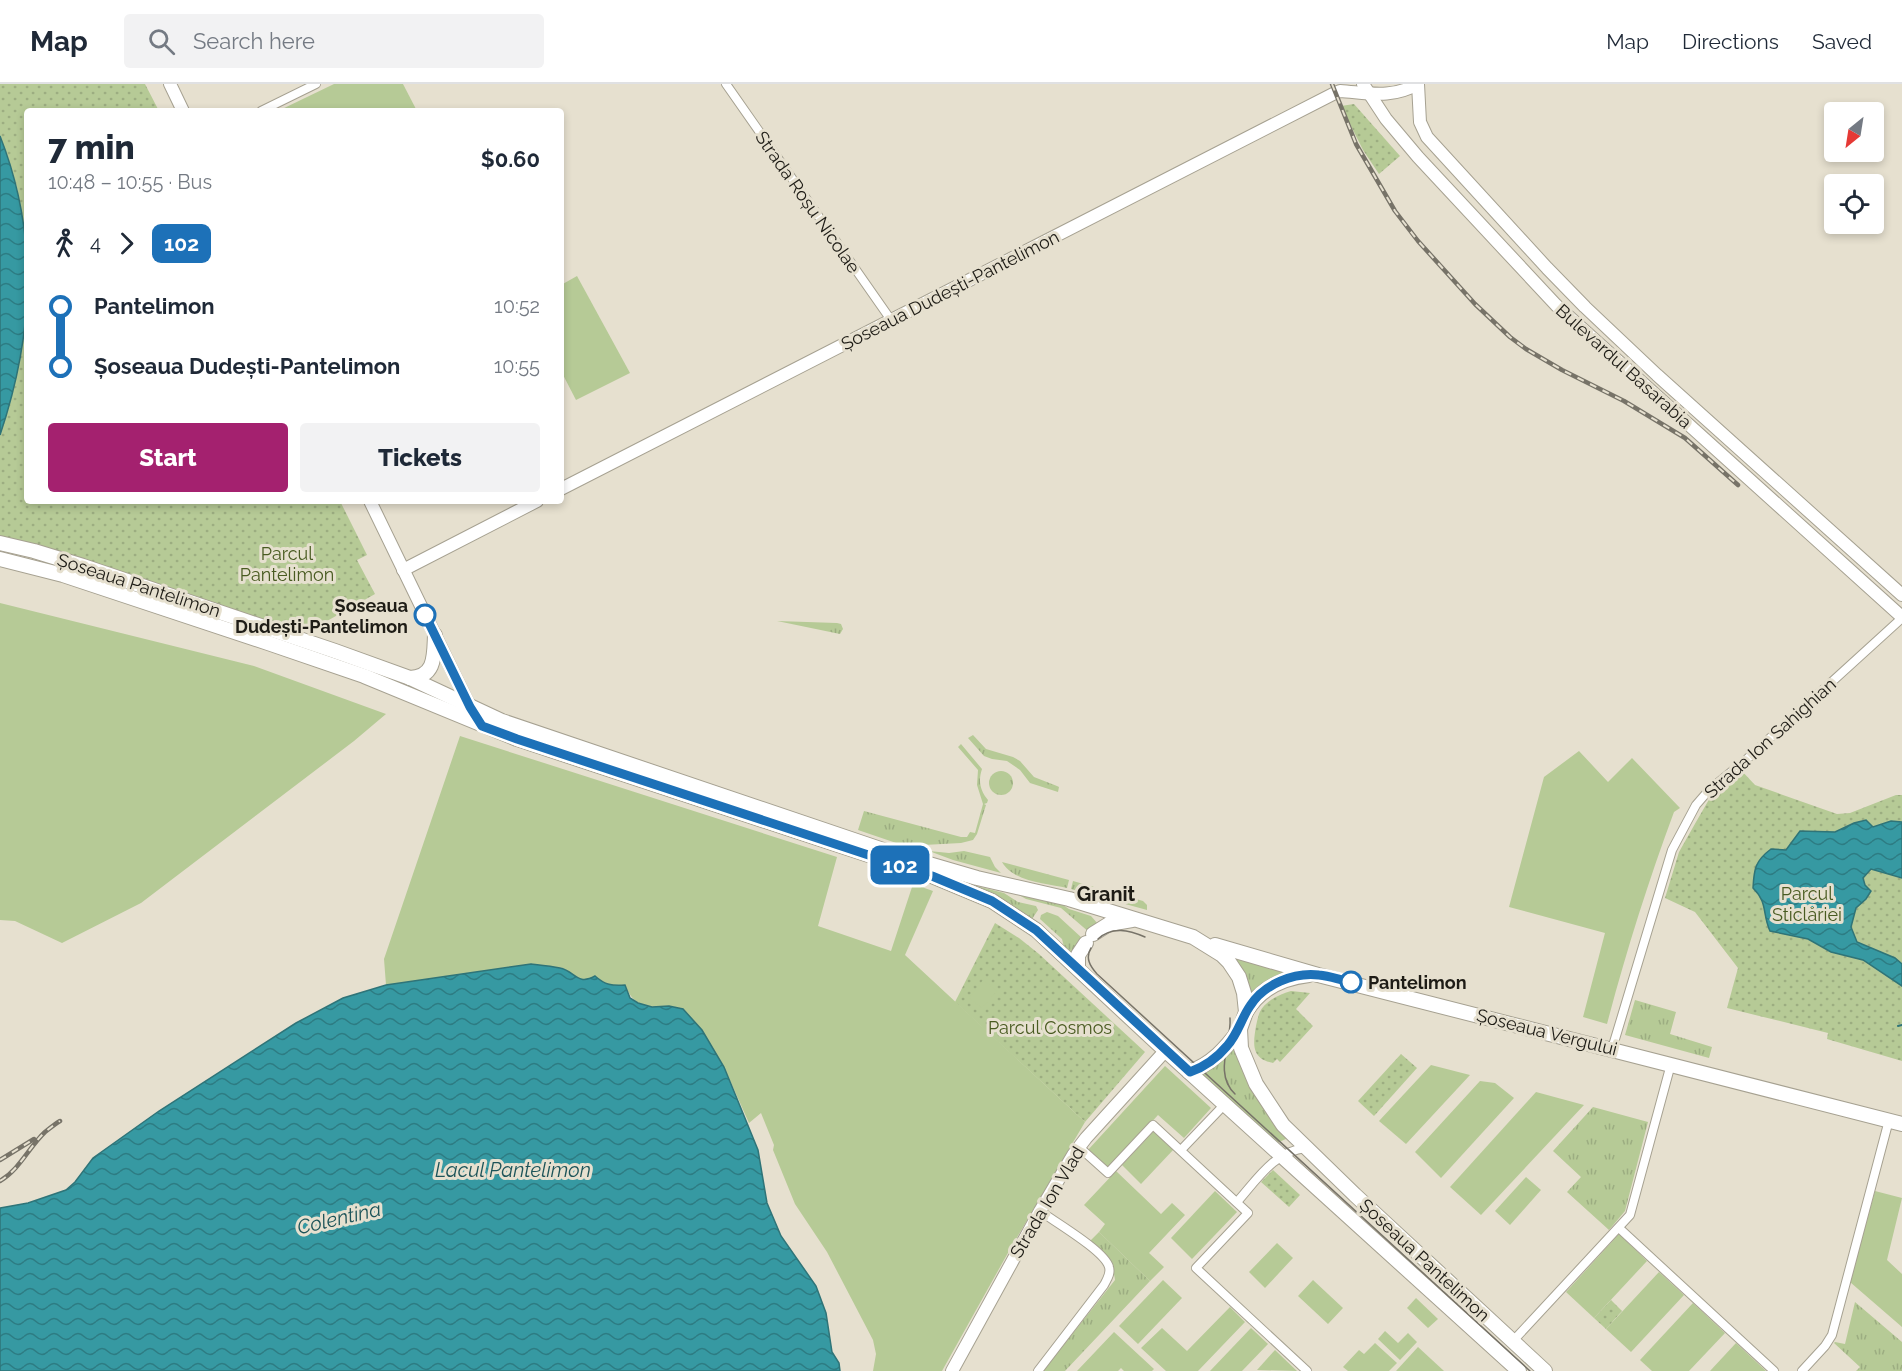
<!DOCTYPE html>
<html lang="en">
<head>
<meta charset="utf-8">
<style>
  body { margin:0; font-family:Raleway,sans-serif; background:#f2f2f3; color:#1f2937; height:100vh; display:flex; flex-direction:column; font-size:22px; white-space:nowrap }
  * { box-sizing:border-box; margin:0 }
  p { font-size:20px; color:#747a83 }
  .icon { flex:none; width:33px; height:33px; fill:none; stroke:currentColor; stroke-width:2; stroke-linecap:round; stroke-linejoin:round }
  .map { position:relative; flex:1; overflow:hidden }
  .panel { position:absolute; left:24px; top:24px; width:540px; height:396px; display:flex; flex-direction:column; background:#fff; border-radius:6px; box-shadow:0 3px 9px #0003 }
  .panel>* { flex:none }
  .badge { padding:0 12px; border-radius:9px; font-size:21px; line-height:39px }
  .needle { width:39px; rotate:210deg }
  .controls { position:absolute; left:1824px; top:18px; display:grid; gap:12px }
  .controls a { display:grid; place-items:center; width:60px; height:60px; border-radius:6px; background:#fff; box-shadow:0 3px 9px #0003; font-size:30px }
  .map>.badge { position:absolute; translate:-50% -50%; box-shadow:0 0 0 3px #fff }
  .legs { display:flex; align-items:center; gap:9px; height:66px; padding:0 24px; font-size:20px }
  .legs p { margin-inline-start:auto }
  .headline { display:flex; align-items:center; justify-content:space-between; height:102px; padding:0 24px }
  h1 { font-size:33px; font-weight:800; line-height:45px }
  .button { display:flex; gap:12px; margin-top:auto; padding:12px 24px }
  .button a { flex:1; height:69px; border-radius:6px; background:#a4216f; color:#fff; font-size:24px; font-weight:800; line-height:69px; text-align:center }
  .button a+a { background:#f2f2f3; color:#1f2937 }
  ul { padding:0 24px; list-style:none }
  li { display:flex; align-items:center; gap:21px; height:60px; font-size:22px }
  li i { display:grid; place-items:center; width:9px; height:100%; margin:0 8px; background:currentColor }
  li i::after { content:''; width:15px; height:15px; margin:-8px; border:4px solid; border-radius:50%; background:#fff }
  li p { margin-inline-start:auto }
  li:first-child i { background:linear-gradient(#0000 50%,currentColor 0) }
  li:last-child i { background:linear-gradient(currentColor 50%,#0000 0) }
  header { display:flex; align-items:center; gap:36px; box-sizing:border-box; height:84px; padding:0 30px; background:#fff; border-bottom:2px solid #e0e1e3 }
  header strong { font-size:28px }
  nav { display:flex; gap:33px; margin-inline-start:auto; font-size:21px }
  .search { width:420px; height:54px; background:#f2f2f3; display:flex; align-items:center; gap:15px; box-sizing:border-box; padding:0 21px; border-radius:6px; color:#747a83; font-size:22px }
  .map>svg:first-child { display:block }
</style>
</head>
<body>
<header>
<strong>Map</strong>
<div class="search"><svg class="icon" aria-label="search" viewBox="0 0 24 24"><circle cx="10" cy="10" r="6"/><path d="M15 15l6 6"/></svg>Search here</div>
<nav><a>Map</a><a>Directions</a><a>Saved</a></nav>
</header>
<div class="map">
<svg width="1902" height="1287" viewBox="0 0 1902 1287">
  <defs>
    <pattern id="grass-tufts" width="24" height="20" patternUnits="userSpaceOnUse" patternTransform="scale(1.5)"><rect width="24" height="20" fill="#b6ca96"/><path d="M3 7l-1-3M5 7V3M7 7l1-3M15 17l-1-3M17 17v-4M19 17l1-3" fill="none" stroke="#9cad81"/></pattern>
    <pattern id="park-dots" width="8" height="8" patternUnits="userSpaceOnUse" patternTransform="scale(1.5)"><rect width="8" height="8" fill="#b6ca96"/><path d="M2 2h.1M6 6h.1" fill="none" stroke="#9cad81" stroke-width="1.8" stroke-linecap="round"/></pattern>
    <pattern id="water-waves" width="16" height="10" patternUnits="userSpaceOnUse" patternTransform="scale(1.5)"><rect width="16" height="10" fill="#3699a2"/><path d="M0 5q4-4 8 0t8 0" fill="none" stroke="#2d7c83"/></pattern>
  </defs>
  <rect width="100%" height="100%" fill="#e6e0cf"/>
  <g fill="url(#grass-tufts)">
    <polygon points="777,537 837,539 841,540 843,545 840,550"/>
    <polygon points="973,651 986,665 1013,673 1020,677 1034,693 1057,702 1059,703 1058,708 1030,699 1020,686 1007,677 992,675 984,672 968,654"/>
    <path d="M961,660L982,685C978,697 980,706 988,716L987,719L984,720L986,721L977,750L973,756L961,759L905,762L858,746L864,727L961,753H967L970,748L975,749L983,720L977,701L978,686L958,663Z"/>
    <circle cx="1001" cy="699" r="12"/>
    <polygon points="929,767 949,769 964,767 990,773 995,783 1001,789 953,776"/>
    <path d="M1002,778L1069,796L1067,804C1047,799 1013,798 1002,778Z"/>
    <polygon points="1073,797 1143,817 1147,821 1147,826 1071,805"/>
    <polygon points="965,799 1004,809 1018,818 1036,822 1038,826 1032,835"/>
    <polygon points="1019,811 1063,821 1069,825 1091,832 1098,840 1090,849 1061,824 1026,815"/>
    <polygon points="1047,828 1058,832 1082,854 1073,870 1064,863 1062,855 1040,835 1041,831"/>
    <polygon points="1235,874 1286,889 1268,898 1251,912 1247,896"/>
    <polygon points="1635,916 1676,928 1670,950 1712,963 1709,974 1625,951"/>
    <polygon points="1237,960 1288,1054 1277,1059 1197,992 1216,982"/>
    <polygon points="1593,1023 1648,1038 1625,1127 1609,1146 1567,1108 1581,1093 1553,1067"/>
    <path d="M1099,1148L1150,1197L1065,1287H1043L1115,1196C1113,1177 1102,1170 1088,1159Z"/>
    <polygon points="1855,1218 1902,1258 1902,1287 1856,1287 1860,1283 1834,1259 1835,1258 1845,1260"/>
  </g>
  <g fill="url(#park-dots)">
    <polygon points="0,0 145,0 159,27 27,27 27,160 17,104 8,73 0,52"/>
    <polygon points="1354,20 1400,72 1379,90 1363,66 1341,22"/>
    <polygon points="27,236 27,417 340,417 367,471 357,476 375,510 311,546 299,540 290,547 0,454 0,351 19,279"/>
    <polygon points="1740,685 1755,701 1837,730 1850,729 1896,711 1902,711 1902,977 1827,955 1828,949 1727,924 1738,884 1695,828 1665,814 1679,768 1696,738 1711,712"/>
    <polygon points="995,839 1019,854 1039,870 1145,968 1085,1038 955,918"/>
    <path d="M1291,907L1310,909L1296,925L1313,942L1280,978L1277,975L1273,979C1251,975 1253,960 1256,942C1258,933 1259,926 1266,920C1273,913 1282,910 1291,907Z"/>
    <polygon points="1401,970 1417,984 1374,1032 1358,1017"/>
    <polygon points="1273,1086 1300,1111 1289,1123 1261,1098"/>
    <polygon points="1611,1216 1622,1227 1606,1245 1594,1234"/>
  </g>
  <g fill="#b6ca96">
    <polygon points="334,0 403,0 417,27 278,27"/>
    <polygon points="577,192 630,289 576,316 561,287 561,201"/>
    <polygon points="0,519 254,582 386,630 354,657 141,819 62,859 15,837 0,836"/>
    <path d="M460,652L837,773L818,842L891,867L913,800L933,807L905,871L1085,1038L1009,1167L942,1287H873L876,1270L873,1256L827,1168L795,1120L773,1066L774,1061L761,1029L749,1039L724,983L669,922C646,924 634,923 625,901C612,902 605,901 595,892L587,896L579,895L563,884L531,880L386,901L384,875Z"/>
    <path d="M1579,667L1608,698L1632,674L1680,724L1674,728C1648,798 1626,868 1607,940L1583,933L1605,849L1509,823L1544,693Z"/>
    <polygon points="983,896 997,907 982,924 969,914"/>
    <polygon points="1431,981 1470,991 1406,1060 1379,1037"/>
    <polygon points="1165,982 1211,1024 1184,1054 1158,1031 1109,1085 1088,1066"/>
    <polygon points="1480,997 1495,999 1514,1014 1441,1094 1415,1068"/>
    <polygon points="1536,1008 1584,1021 1481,1131 1450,1103"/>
    <polygon points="1154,1047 1174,1065 1141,1100 1122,1081"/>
    <polygon points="1116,1087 1161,1130 1172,1119 1185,1131 1149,1169 1164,1183 1150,1197 1099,1148 1105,1140 1084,1121"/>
    <polygon points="1526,1093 1541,1106 1510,1141 1495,1127"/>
    <polygon points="1215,1107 1237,1128 1192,1175 1171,1154"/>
    <polygon points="1875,1107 1902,1114 1887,1176 1902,1190 1902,1243 1850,1198"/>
    <polygon points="1619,1150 1647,1177 1594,1234 1566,1208"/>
    <polygon points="1277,1159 1293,1174 1265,1204 1249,1188"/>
    <polygon points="1659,1188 1684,1211 1631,1268 1606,1245"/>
    <polygon points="1163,1196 1182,1214 1138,1260 1119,1242"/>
    <polygon points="1313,1196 1343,1224 1328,1240 1298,1212"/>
    <polygon points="1416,1214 1438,1235 1428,1244 1407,1224"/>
    <polygon points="1693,1219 1725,1249 1689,1287 1652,1287 1640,1276"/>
    <polygon points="1230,1223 1245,1238 1198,1287 1166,1287 1141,1264 1162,1244 1187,1267"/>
    <polygon points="1251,1244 1268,1260 1242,1287 1210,1287"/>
    <polygon points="1385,1247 1398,1259 1408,1249 1417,1258 1400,1276 1378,1255"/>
    <polygon points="1114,1248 1154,1285 1152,1287 1124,1287 1121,1284 1118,1287 1077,1287"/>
    <polygon points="1375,1259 1397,1279 1389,1287 1348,1287 1343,1283 1359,1266 1364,1270"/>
    <polygon points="1736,1259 1766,1287 1710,1287"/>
    <polygon points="1418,1263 1444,1287 1396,1287"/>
    <polygon points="1275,1266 1297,1287 1257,1286"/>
  </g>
  <g fill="url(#water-waves)" stroke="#2f7478" stroke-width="1.5">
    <path d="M0,52C39,151 34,250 0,351Z"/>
    <path d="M1866,736L1873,743L1891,737L1902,738V794L1871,785L1863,794L1865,801L1871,807L1866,815L1856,824L1851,843L1857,858L1895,874L1902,880V902L1863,876L1831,868L1808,855L1770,847C1762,829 1768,819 1753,804C1754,785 1755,777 1771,765L1786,766L1800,747L1835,748L1854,739Z"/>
    <path d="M531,880C540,881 551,882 560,884C575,887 577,902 595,892C605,901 612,902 625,901L630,914L638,919L652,923L669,922L683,925L702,946L724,983L758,1066L767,1119L781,1152L816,1202L826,1229L832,1268L839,1279L840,1287H0V1124L28,1119L66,1106L75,1098L93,1074L159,1027L296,939L343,914L386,901Z"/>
  </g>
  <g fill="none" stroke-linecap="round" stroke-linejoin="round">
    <polyline stroke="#2f7478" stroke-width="2" points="1898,942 1902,941"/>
    <defs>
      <g id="street">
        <polyline points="726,0 891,236"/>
        <polyline points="261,27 316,0"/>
        <polyline points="1612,965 1672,766 1696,721 1709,706 1747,675 1902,534"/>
        <polyline points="1079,1063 1108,1089 1153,1041 1248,1129 1196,1184 1307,1287"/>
        <polyline points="1181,1066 1225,1020"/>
        <path d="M1237,1118C1256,1097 1274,1067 1306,1064"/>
        <polyline points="1619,1144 1774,1287"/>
        <polyline points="1513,1257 1630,1131 1671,980"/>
        <path d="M1038,1287L1104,1201C1107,1195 1111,1190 1109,1183C1105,1167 1055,1138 1040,1127"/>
        <polyline points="1802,1287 1825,1262 1832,1251 1889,1036"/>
      </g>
      <g id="secondary">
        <polyline points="170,0 183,27"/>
        <polyline points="1363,0 1386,35 1418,73 1556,221 1902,533"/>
        <polyline points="1418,0 1420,38 1427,53 1547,184 1585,223 1657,291 1902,511"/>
        <path d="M561,405L1335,9L1340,7C1369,9 1391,15 1418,0"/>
        <polyline points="370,417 470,623"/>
        <polyline points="403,486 537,417"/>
        <polyline points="952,1287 1040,1127 1073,1071 1086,1054 1166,966"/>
      </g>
      <g id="primary">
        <polyline points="0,459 34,467 83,482 335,567 410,594 502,637 898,771 977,794 1069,815 1193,853 1222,871 1229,878 1239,893 1244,909 1246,928 1240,945 1241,964 1256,1000 1283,1041 1355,1111 1545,1287"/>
        <polyline points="0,475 63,491 268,559 364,592 517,655 932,792 992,817 1036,846 1157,959 1519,1287"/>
        <path d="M410,594C436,593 434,571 435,551"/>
        <polyline points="1093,850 1109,840 1132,836"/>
        <polyline points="1215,861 1318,891 1902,1040"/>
        <polyline points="1078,883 1078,871 1086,859"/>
        <path d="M1246,928C1260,904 1282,894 1309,891"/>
        <path d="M1189,988C1212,980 1226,964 1240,945"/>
      </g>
    </defs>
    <use href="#street" stroke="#a6a191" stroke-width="10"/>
    <use href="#secondary" stroke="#a6a191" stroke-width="14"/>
    <use href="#primary" stroke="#a6a191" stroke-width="16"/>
    <use href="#street" stroke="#fff" stroke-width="8"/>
    <use href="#secondary" stroke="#fff" stroke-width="12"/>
    <use href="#primary" stroke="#fff" stroke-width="14"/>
    <g stroke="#777368" stroke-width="1.5">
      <path d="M1098,855C1112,842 1129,846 1145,853"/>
      <path d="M1091,864C1085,874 1090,882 1097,890L1530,1287"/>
      <path d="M1230,934C1232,958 1213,989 1235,1010"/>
    </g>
    <defs>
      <g id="rail">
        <polyline points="1332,0 1356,60 1395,127 1418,157 1475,220 1510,253 1526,265 1562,286 1624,317 1685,354 1738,401"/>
        <polyline points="0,1076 34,1055"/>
        <path d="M0,1097C20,1085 29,1063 45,1048C50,1044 55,1040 60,1037"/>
      </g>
    </defs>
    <use href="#rail" stroke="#777368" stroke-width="4.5"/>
    <use href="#rail" stroke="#e6e0cf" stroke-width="2" stroke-dasharray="7" stroke-linecap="butt"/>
  </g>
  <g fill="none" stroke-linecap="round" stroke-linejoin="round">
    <defs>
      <path id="line-1" d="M425,531L470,623L482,642L517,655L932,792L992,817L1036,846L1190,988C1204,983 1217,974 1227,962C1238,950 1241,935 1250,922C1264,900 1294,888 1319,891C1330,892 1340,896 1351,898"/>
    </defs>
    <use href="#line-1" stroke="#fff" stroke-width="14"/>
    <use href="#line-1" stroke="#1d71b8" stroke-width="9"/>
  </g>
  <g fill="#fff" stroke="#1d71b8" stroke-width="3">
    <circle cx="425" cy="531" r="10"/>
    <circle cx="1351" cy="898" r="10"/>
  </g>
  <g text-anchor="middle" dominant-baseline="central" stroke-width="6" stroke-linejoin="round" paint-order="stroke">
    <g font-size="18" fill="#1e1c16" stroke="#e6e0cf">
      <text transform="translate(808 118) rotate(55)">Strada Roșu Nicolae</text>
      <text transform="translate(950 206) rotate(-27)">Șoseaua Dudești-Pantelimon</text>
      <text transform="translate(1624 282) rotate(42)">Bulevardul Basarabia</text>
      <text transform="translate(139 501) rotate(18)">Șoseaua Pantelimon</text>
      <text transform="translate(1770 654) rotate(-42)">Strada Ion Sahighian</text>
      <text transform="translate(1547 948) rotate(14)">Șoseaua Vergului</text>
      <text transform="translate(1047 1118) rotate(-59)">Strada Ion Vlad</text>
      <text transform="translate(1425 1176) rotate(43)">Șoseaua Pantelimon</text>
    </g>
    <g font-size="18" fill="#495b21" stroke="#e6e0cf">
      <text x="287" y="469">Parcul<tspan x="287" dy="21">Pantelimon</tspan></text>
      <text x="1807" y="809">Parcul<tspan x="1807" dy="21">Sticlăriei</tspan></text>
      <text x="1050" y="943">Parcul Cosmos</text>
    </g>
    <g font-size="18" font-weight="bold" fill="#1e1c16" stroke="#e6e0cf" text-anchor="end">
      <text x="408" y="521">Șoseaua<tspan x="408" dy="21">Dudești-Pantelimon</tspan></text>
      <text x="1368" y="898" text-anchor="start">Pantelimon</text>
    </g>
    <g font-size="20" font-weight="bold" fill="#1e1c16" stroke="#e6e0cf">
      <text x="1106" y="810">Granit</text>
    </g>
    <g font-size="20" font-style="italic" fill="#1d5459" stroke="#e6e0cf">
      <text x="513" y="1086">Lacul Pantelimon</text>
      <text transform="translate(339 1134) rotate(-13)">Colentina</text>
    </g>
  </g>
</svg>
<div class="controls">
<a><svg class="needle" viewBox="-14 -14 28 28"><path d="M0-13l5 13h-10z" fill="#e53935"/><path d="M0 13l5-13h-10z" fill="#747a83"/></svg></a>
<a><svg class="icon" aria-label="locate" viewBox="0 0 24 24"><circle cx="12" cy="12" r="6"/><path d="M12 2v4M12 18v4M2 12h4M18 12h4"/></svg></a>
</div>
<b class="badge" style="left:900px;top:781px;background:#1d71b8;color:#fff">102</b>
<section class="panel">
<div class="headline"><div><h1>7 min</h1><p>10:48 – 10:55 · Bus</p></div><b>$0.60</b></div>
<div class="legs"><svg class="icon" aria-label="walk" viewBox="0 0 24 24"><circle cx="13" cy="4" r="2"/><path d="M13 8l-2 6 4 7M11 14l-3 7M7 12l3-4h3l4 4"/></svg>4<svg class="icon" aria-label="forward" viewBox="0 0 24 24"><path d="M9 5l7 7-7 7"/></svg><b class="badge" style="background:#1d71b8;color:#fff">102</b></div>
<ul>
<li><i style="color:#1d71b8"></i><b>Pantelimon</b><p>10:52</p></li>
<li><i style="color:#1d71b8"></i><b>Șoseaua Dudești-Pantelimon</b><p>10:55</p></li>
</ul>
<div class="button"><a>Start</a><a>Tickets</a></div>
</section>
</div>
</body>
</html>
